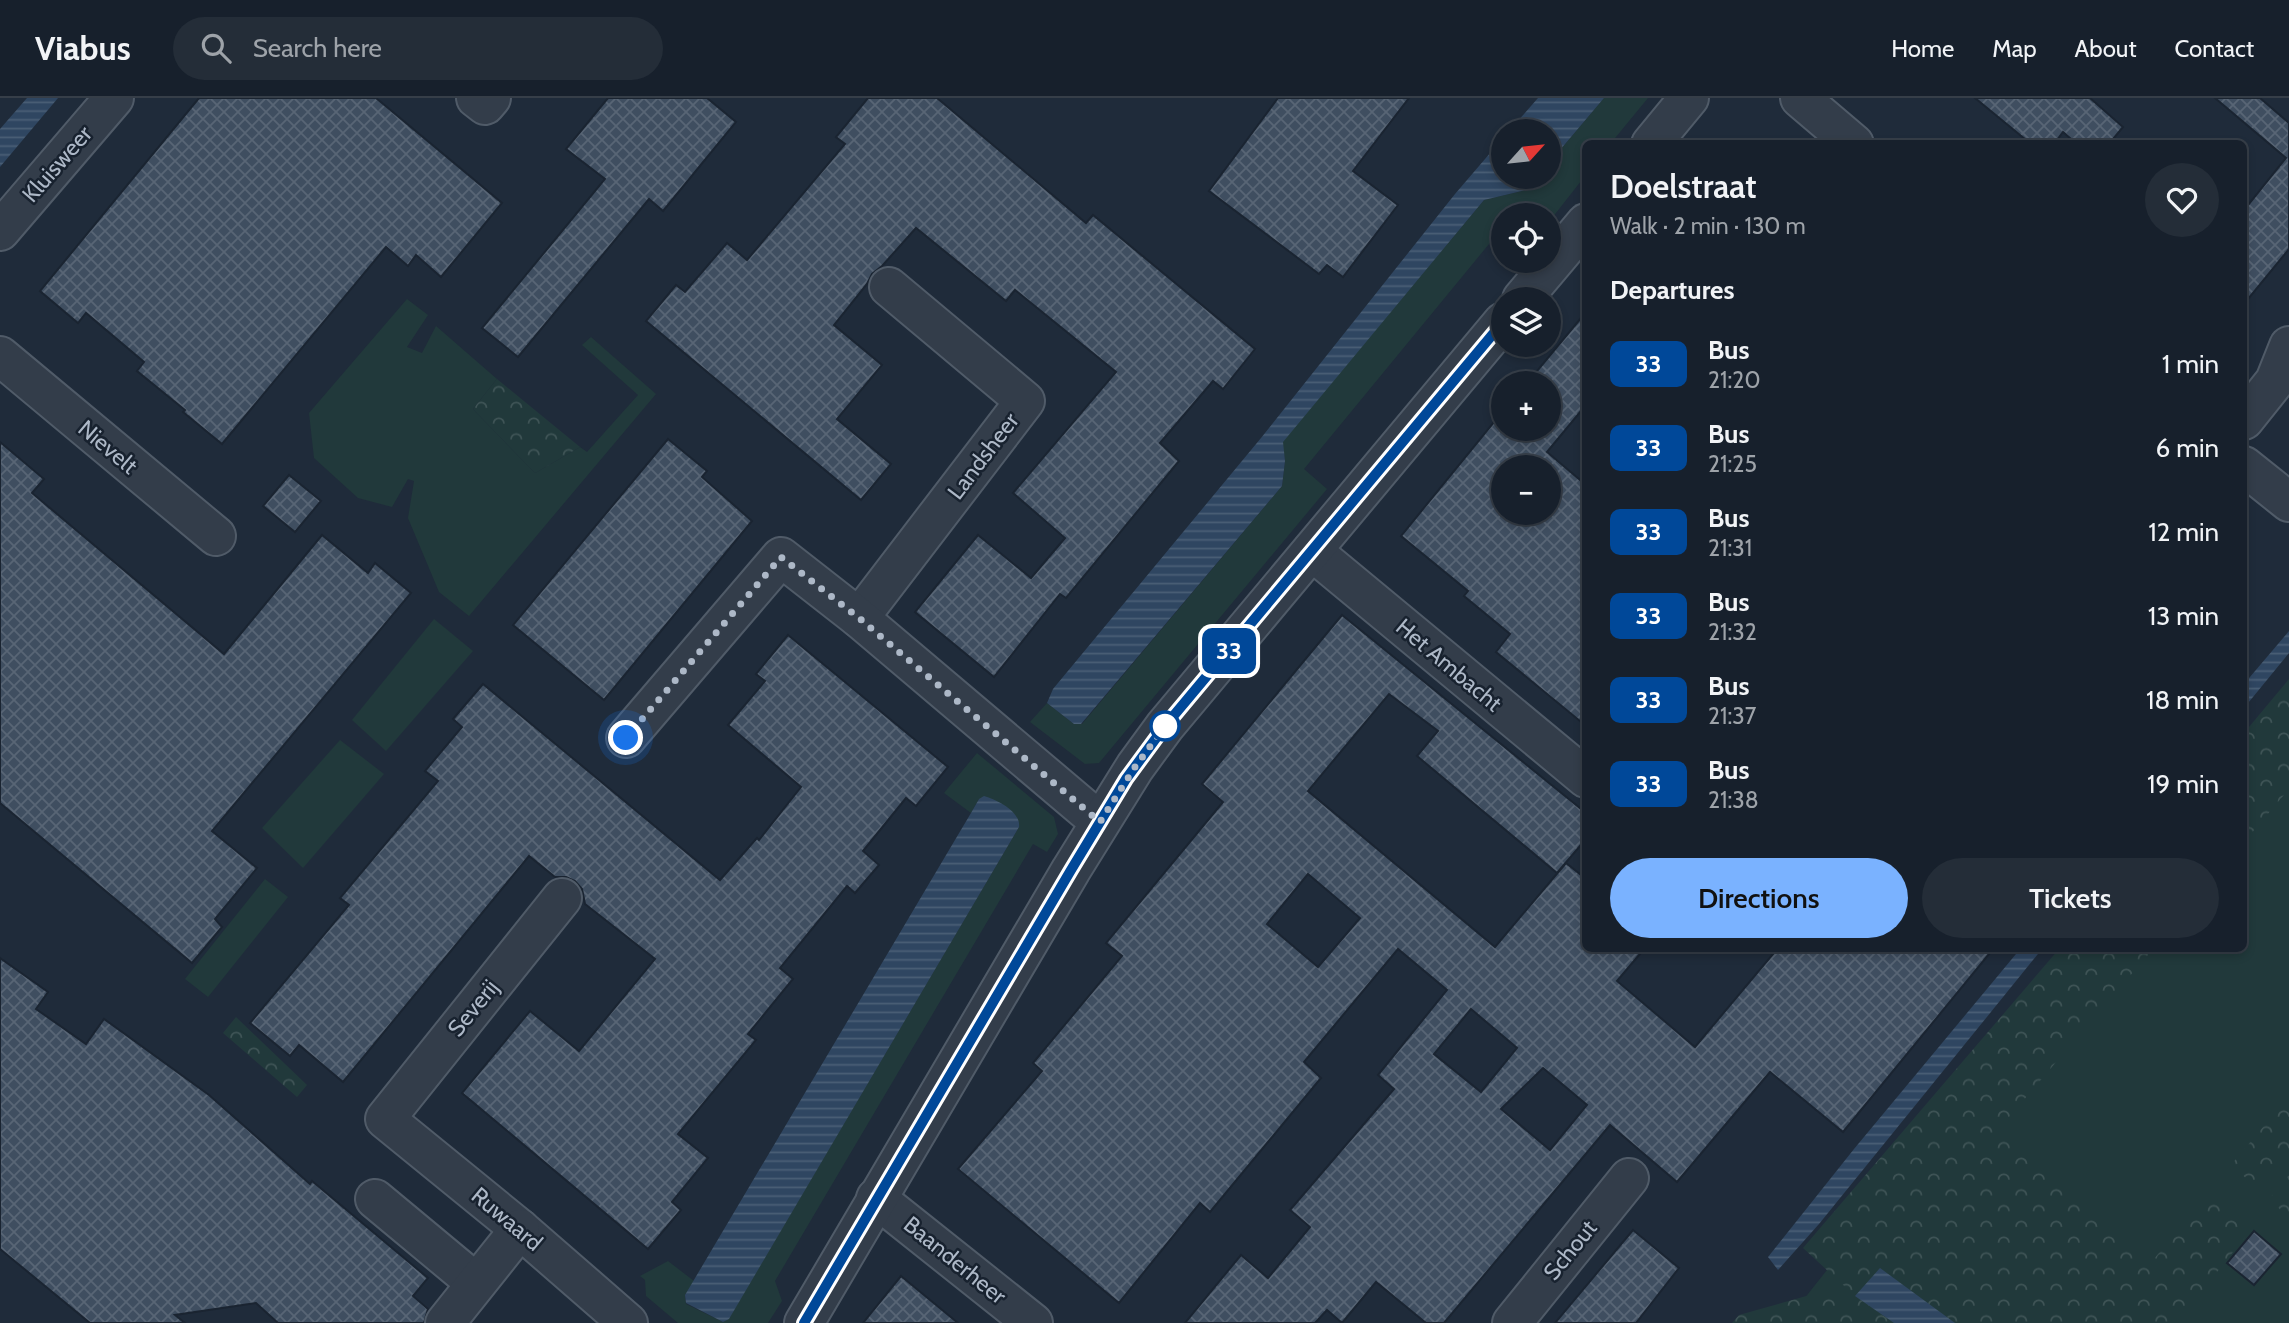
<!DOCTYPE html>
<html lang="en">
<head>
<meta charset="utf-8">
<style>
  body { margin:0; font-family:Cabin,sans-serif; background:#242d38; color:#f1f3f6; height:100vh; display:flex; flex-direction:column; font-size:26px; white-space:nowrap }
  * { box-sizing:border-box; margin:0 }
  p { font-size:23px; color:#9ea3a9 }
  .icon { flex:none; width:38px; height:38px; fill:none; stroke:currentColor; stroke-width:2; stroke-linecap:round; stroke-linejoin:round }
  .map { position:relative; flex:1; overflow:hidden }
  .sheet { position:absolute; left:1582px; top:42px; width:665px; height:812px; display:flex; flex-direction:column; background:#17202c; border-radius:10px; box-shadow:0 4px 10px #0003,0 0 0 2px #363e48 }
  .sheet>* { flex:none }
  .badge { padding:0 14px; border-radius:10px; font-size:24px; line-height:46px }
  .needle { width:46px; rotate:63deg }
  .controls { position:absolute; left:1491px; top:21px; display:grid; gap:14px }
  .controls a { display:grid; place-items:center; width:70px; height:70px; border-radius:50%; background:#17202c; box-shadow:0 4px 10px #0003,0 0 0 2px #363e48; font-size:35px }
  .you { position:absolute; width:35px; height:35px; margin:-18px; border:5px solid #fff; border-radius:50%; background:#1a73e8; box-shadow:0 0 0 10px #1a73e833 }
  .map>.badge { position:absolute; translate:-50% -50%; box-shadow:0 0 0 4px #fff }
  h2 { padding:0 28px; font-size:26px; line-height:63px }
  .round { display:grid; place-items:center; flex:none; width:74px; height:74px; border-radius:37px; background:#242d38 }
  .overview { display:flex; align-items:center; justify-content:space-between; height:119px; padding:0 28px }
  h1 { font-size:33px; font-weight:600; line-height:52px }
  .button { display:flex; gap:14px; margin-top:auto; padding:14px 28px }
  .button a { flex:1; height:80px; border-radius:42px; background:#7ab2ff; color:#111; font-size:28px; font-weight:600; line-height:80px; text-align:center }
  .button a+a { background:#242d38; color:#f1f3f6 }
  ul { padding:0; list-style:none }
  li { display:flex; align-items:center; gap:21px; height:84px; padding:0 28px }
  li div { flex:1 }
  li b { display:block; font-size:26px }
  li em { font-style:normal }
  li .badge { min-width:77px; font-weight:700; text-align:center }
  header { display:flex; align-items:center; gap:42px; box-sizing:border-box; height:98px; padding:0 35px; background:#17202c; border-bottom:2px solid #363e48 }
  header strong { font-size:33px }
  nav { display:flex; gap:38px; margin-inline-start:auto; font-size:24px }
  .search { width:490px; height:63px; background:#242d38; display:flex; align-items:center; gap:18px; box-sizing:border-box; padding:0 24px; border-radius:38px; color:#9ea3a9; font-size:26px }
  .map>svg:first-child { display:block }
</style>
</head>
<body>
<header>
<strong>Viabus</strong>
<div class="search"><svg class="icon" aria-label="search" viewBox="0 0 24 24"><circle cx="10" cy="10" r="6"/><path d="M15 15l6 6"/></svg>Search here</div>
<nav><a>Home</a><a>Map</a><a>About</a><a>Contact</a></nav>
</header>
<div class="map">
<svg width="2289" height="1225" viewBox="0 0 2289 1225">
  <defs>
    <pattern id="forest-crowns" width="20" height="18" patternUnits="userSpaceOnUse" patternTransform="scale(1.75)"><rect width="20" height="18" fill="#21393b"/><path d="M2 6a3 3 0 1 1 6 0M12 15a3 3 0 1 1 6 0" fill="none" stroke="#3f5456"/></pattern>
    <pattern id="water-rules" width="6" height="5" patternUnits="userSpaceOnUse" patternTransform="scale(1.75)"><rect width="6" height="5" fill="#2f4661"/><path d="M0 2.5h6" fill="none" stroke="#4a5f76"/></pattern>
    <pattern id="building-cross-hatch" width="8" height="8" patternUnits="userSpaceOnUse" patternTransform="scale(1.75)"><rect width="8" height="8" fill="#3f4e60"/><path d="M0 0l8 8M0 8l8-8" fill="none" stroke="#586575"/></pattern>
  </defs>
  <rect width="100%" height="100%" fill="#1f2b3a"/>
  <g fill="#21393b">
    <polygon points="1604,0 1648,0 1611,45 1586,46 1585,78 1552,120 1517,112 1512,117 1503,117 1503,129 1304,371 1327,391 1099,665 1085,666 1030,624 1047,605 1074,626 1082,626 1282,388 1285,363 1282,344 1484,102 1526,92 1537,79 1549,79 1549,65"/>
    <polygon points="407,201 428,217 407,249 422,255 436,228 497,281 473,311 535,375 580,349 587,354 638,297 582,247 591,239 656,296 469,518 439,494 408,420 414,383 408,381 392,409 358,400 314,360 309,315"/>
    <polygon points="434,521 473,553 386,653 352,622"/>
    <polygon points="2289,588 2289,1225 1785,1225 2081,851 2244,850 2244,646"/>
    <polygon points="340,642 384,676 303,770 262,730"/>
    <polygon points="977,655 1054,719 1058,736 1047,754 1033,746 775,1183 782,1203 768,1225 678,1225 646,1198 645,1182 640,1178 668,1163 694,1183 685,1197 686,1206 723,1224 729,1220 1019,729 979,701 971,715 944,695"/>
    <polygon points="265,781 288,799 208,899 185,881"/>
  </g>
  <g fill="url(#forest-crowns)">
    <polygon points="497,281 580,349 535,375 473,311"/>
    <polygon points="2289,581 2289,691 2244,744 2244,635"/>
    <polygon points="2059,851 2153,851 1998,1032 2153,1162 2211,1094 2254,1128 2176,1225 1955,1225 1880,1171 1855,1198 1894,1225 1732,1225 1739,1217 1831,1191 1854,1197 1803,1150"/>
    <polygon points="236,919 307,987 297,999 223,935"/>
    <polygon points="2289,998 2289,1051 2256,1089 2231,1067"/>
    <polygon points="2289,1077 2289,1117 2284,1116 2270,1100"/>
  </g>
  <g fill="url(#water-rules)">
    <polygon points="27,0 58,0 0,69 0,31"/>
    <polygon points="1538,0 1604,0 1549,65 1549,33 1509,33"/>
    <polygon points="1503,40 1503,79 1537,79 1526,92 1484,102 1283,344 1285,363 1282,388 1081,626 1074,626 1047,605 1053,591 1261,340 1455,96"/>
    <polygon points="2289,533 2289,555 2244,610 2244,586"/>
    <path d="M984,698C998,702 1021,714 1019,729L729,1221L723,1224L686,1205L685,1197L971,715L979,701Z"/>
    <polygon points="2021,850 2042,851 1819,1126 1778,1172 1768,1159 1854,1051"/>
    <polygon points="1880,1170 1955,1225 1894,1225 1855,1198"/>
  </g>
  <g fill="url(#building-cross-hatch)" stroke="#1a2431" stroke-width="2" fill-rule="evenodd">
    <polygon points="199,0 376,0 502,105 441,179 416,157 408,168 386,149 222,346 183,314 185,312 137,273 144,264 86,215 78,225 40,193"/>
    <polygon points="608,0 707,0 736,24 663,113 649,101 518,259 482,230 605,81 566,51"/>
    <polygon points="868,0 937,0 1086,125 1093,117 1255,251 1223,291 1213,283 1160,345 1179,363 1066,500 1060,496 994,579 915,514 978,437 1031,480 1065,440 1013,395 1116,274 1015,192 1006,203 916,130 882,168 872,176 867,186 834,227 882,267 837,321 891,366 861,402 646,223 676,187 685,194 727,145 747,162 845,46 836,39"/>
    <polygon points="1278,0 1409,0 1353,73 1398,107 1343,179 1327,167 1319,176 1209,93"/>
    <polygon points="1975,0 2090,0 2123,29 2109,46 2077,46 2063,34 2054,46 2031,46"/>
    <polygon points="2215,0 2260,0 2289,25 2289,151 2244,206 2244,112 2286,60"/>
    <path d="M1586,214V307L1547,354L1586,387V628L1496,554L1510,536L1464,498L1468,493L1401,438L1503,313V331H1549V285H1527ZM1503,369H1549V415H1503Z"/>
    <polygon points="668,341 707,373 702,379 752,423 604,602 513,527"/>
    <polygon points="0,344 44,381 32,395 224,556 322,437 368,475 375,465 411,495 212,733 257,770 215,821 222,829 192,865 0,705"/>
    <polygon points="289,377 321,403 295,434 263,408"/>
    <path d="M1342,517L1586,715V741L1557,775L1417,658L1438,633L1389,596L1308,693L1495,849L1566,765L1586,781V850H1645L1617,883L1695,949L1778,850H1994L1843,1034L1770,974L1677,1084L1610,1027L1444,1225H1426L1376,1184L1342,1225L1327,1212L1315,1225H1185L1241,1157L1268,1180L1310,1129L1290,1112L1394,991L1378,977L1447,892L1398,851L1304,964L1321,980L1210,1114L1200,1105L1119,1205L958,1071L1042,973L1033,965L1122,858L1106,845L1223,704L1202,686ZM1308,776L1360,820L1318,869L1267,826ZM1471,911L1517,950L1481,994L1434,956ZM1543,970L1587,1007L1550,1052L1501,1011Z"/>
    <polygon points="788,537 948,669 916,708 906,700 863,753 879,767 855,795 847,788 780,870 793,881 748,936 756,942 678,1036 708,1060 672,1104 681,1112 648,1151 462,995 530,913 579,953 655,861 585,806 582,791 575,783 566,779 555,779 529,758 343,984 299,947 290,958 250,925 349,807 340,800 438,683 425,673 462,629 453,621 483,586 720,782 757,740 759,742 801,689 728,627 765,583 756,576"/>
    <polygon points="0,860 48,894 36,911 86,946 104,921 209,997 310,1086 312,1083 428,1180 413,1198 428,1211 424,1225 278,1225 256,1205 175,1217 185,1225 90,1225 0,1151"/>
    <polygon points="1633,1132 1679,1170 1636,1225 1555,1225"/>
    <polygon points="2254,1133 2281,1156 2254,1187 2227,1165"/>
    <polygon points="901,1178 958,1225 863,1225"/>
  </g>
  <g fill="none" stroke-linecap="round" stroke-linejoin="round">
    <defs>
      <g id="minor">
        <polyline points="476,0 485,7 491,0"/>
        <polyline points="1800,0 1854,46"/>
        <polyline points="1651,46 1689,0"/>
        <polyline points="0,133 114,0"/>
        <polyline points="1522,201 1586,125"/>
        <polyline points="0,258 216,438"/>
        <polyline points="2244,322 2275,283 2289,248"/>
        <polyline points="2244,368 2289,404"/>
        <polyline points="1312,453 1586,680"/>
        <polyline points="859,520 1025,303 889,189"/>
        <polyline points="626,640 781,459 859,520 1100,724"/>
        <polyline points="562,800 385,1021 520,1131 628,1225"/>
        <polyline points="876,1100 1033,1225"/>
        <polyline points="375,1101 476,1185"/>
        <polyline points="445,1225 520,1131"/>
        <polyline points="804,1225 1071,772 1135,669 1165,628 1503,224"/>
        <polyline points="1512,1225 1629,1080"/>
      </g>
    </defs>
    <use href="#minor" stroke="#505b68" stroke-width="42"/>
    <use href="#minor" stroke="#333d4a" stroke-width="38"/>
  </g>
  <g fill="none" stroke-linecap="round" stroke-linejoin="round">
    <defs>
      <polyline id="line" points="804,1225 1071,772 1126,681 1165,628 1503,224"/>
    </defs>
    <use href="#line" stroke="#fff" stroke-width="16"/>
    <use href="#line" stroke="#004899" stroke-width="10"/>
    <polyline stroke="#adb8c7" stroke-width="7" stroke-dasharray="0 12.6" points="626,640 781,459 859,520 1100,724 1135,669 1165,628"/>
  </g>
  <circle fill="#fff" stroke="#004899" stroke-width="3.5" cx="1165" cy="628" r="14"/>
  <g text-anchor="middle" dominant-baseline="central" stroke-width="5" stroke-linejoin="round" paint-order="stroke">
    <g font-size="23" fill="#adb8c7" stroke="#18222f">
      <text transform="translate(57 66) rotate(-49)">Kluisweer</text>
      <text transform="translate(108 349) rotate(40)">Nievelt</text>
      <text transform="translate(983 358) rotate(-53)">Landsheer</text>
      <text transform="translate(1449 567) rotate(40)">Het Ambacht</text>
      <text transform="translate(473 910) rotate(-51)">Severij</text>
      <text transform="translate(507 1121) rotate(40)">Ruwaard</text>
      <text transform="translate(1570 1152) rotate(-51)">Schout</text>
      <text transform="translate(955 1162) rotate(39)">Baanderheer</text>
    </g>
  </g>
</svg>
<div class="controls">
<a><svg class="needle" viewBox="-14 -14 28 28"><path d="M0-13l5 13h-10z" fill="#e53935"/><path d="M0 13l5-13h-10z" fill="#9ea3a9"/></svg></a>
<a><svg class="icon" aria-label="locate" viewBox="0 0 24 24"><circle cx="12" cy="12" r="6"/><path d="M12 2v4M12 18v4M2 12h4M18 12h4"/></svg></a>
<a><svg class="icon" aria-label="layers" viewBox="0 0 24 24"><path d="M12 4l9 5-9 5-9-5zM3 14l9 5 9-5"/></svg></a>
<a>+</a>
<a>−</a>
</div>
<div class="you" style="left:626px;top:640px"></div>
<b class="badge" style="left:1229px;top:553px;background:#004899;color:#fff">33</b>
<section class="sheet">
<div class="overview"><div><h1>Doelstraat</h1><p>Walk · 2 min · 130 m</p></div><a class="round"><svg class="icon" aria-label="heart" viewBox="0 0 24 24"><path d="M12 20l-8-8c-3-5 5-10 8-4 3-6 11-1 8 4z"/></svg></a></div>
<h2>Departures</h2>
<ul>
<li><span class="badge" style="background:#004899;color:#fff">33</span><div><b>Bus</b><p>21:20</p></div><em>1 min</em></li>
<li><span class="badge" style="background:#004899;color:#fff">33</span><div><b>Bus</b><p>21:25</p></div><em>6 min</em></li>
<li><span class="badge" style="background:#004899;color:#fff">33</span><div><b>Bus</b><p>21:31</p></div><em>12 min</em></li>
<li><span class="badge" style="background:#004899;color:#fff">33</span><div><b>Bus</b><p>21:32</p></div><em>13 min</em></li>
<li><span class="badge" style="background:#004899;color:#fff">33</span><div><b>Bus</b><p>21:37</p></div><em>18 min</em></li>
<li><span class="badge" style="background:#004899;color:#fff">33</span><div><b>Bus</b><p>21:38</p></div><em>19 min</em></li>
</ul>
<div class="button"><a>Directions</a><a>Tickets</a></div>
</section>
</div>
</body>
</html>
